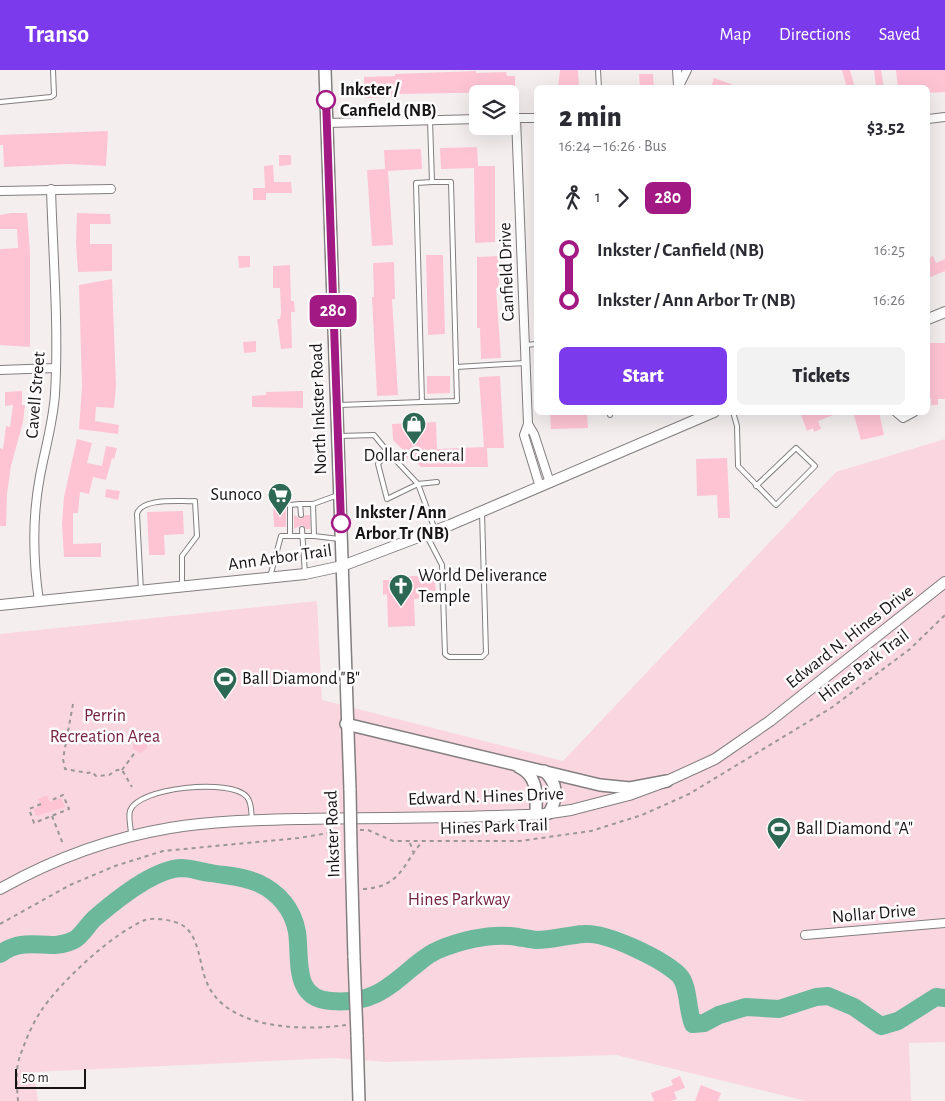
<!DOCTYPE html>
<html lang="en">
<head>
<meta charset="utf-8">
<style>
  body { margin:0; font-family:"Alegreya Sans",sans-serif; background:#f2f2f3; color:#2b2b33; height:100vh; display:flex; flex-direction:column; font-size:19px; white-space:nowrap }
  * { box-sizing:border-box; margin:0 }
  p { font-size:16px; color:#7c7c81 }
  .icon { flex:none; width:28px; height:28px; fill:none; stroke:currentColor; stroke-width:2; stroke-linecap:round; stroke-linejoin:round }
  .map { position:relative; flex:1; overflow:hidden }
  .drawer { position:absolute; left:534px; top:15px; width:396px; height:330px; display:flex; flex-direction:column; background:#fff; border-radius:8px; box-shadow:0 5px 20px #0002 }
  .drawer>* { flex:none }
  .badge { padding:0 10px; border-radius:8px; font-size:18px; line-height:32px }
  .controls { position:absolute; left:469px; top:15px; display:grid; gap:10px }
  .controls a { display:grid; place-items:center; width:50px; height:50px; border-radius:8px; background:#fff; box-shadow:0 5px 20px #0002; font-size:25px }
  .scale { position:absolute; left:15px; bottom:12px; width:71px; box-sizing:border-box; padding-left:5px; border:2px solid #161414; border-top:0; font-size:14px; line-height:18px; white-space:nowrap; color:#161414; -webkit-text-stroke:4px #fefcfd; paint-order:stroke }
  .map>.badge { position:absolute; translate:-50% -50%; box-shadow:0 0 0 2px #fff }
  .legs { display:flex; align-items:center; gap:8px; height:55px; padding:0 25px; font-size:16px }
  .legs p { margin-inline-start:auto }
  .overview { display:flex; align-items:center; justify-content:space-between; height:85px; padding:0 25px }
  h1 { font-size:28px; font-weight:800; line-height:38px }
  .action { display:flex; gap:10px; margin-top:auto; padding:10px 25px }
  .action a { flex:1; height:58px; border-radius:8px; background:#7c3aed; color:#fff; font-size:20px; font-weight:800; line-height:58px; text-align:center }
  .action a+a { background:#f2f2f3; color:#2b2b33 }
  ul { padding:0 25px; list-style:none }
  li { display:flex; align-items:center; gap:18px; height:50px; font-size:19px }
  li i { display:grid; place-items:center; width:8px; height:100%; margin:0 6px; background:currentColor }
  li i::after { content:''; width:12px; height:12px; margin:-6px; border:4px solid; border-radius:50%; background:#fff }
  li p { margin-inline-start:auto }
  li:first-child i { background:linear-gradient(#0000 50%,currentColor 0) }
  li:last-child i { background:linear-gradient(currentColor 50%,#0000 0) }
  header { display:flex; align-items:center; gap:30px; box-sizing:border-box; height:70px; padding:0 25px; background:#7c3aed; color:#fff }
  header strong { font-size:24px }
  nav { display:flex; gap:28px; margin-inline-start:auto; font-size:18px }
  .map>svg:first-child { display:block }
</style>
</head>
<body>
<header>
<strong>Transo</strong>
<nav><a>Map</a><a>Directions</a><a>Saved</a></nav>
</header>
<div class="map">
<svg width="945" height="1031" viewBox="0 0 945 1031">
  <rect width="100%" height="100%" fill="#f4eeef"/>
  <polygon fill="#fad6e0" points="945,369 945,972 909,973 911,1031 806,1031 616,985 386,992 335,988 34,1002 38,1031 0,1031 0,564 317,531 322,630 563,691 836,402"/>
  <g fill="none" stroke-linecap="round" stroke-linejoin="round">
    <path stroke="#6cb89b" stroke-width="18" d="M0,884C27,864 49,883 74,870C82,866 88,854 95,848C116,830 154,799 181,798C191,798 201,802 211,803C228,806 242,806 258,813C278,822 293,839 297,862C301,889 292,929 331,931C369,934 385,921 413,897C421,891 428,884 438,880C459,871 487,864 510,866C519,867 528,869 536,870C552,870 568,865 584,864C607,862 662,889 679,905C689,915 687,940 693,954L704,953L719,945L746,937L779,939L816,927L828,926L854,937L881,956L898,951L936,927L945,928"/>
  </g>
  <g fill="#fec4d4">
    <polygon points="560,0 578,0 579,18 558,18"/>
    <polygon points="842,0 850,0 855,18 847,18"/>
    <polygon points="874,0 881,0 884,18 876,18"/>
    <polygon points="896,0 945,0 945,22 928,23 928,18 898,18"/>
    <polygon points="476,1 476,3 506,2 507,6 515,6 515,22 397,24 397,27 365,28 364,7 395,6 395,4"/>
    <polygon points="639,4 653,4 654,18 640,18"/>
    <polygon points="714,8 739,17 738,18 711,18"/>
    <polygon points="108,61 106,96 69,94 4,97 3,75 0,75 0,65"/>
    <polygon points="477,77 478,96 495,96 495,172 475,173 474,98 441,99 440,78"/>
    <polygon points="421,79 422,99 388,101 393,175 372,176 367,100 385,99 384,80"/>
    <polygon points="279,85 291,85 291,95 279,96"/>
    <polygon points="273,95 274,112 291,112 292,123 266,123 266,130 253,130 253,118 265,118 264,96"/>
    <polygon points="11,143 27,143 30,182 30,277 0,275 0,179 18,178 17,159 0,159 0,145"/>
    <polygon points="77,143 110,144 111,154 90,154 90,174 112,174 112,201 78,202 76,173"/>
    <polygon points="426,185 443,185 445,264 428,265"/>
    <polygon points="238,186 250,186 250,197 239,198"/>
    <polygon points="498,186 499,218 496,218 501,288 481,289 480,258 477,258 477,187"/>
    <polygon points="933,186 936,193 945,189 945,201 928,208 928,188"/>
    <polygon points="394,192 395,229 392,229 398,325 377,326 372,227 374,227 373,193"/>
    <polygon points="290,195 291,231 294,231 295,242 291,242 292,278 281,279 277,249 280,249 281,242 280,218 273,218 273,196"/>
    <polygon points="112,209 116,316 114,338 96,337 95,351 119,355 118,364 79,359 82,316 79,215"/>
    <polygon points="256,271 256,282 244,283 243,272"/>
    <polygon points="928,273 945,273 945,329 938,329 938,335 931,335 931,328 928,328"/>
    <polygon points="427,306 450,306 450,323 427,324"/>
    <polygon points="500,306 504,378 487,378 488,397 421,397 412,388 403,389 402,379 393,370 392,354 436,352 437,379 484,377 479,307"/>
    <polygon points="22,321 22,335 25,335 23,352 11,396 7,424 6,456 0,456 0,378 3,379 6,356 10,357 13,335 5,336 5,322"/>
    <polygon points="303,321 303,338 252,337 252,326 266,325 266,322"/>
    <polygon points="550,342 587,342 588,358 551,359"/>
    <polygon points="800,342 838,342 838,343 818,351 821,359 814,362 813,358 807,361"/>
    <polygon points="853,342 879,342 884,365 861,370"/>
    <polygon points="77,369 92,373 87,393 102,396 106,376 117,378 114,389 112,388 106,410 93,407 89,424 80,422 78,443 73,443 73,474 101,473 101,487 64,487 62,454 64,427"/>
    <polygon points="727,388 730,448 718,448 717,425 697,426 696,389"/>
    <polygon points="106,419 120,421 118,430 105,427"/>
    <polygon points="273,436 286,436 286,457 274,457"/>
    <polygon points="183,441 184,464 164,465 165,485 149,485 147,442"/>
    <polygon points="294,445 301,449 305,445 310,445 310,459 306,459 302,455 294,459"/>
    <polygon points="435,505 436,528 414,529 415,556 388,557 387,524 383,525 383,510 390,510 390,507"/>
    <polygon points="140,667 147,671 147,678 141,683 133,679 133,671"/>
    <polygon points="47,725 50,732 61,728 65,737 36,746 33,739 41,736 38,729"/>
    <polygon points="680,1006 685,1018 674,1022 677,1029 670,1031 654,1031 651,1023 673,1015 671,1010"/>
    <polygon points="701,1015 721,1023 718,1031 695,1031"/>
  </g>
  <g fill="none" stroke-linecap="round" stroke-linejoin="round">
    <defs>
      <g id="service">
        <polyline points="598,0 599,18"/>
        <polyline points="0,32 51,27 54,25 53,0"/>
        <polyline points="430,50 432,112 451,112 457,331 422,332 416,113 432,112"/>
        <polyline points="525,275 536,274"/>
        <polyline points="456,297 525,293"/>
        <polyline points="339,335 422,332"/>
        <polyline points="610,342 610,345"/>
        <polyline points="733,342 737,356 738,396 776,435 815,396 796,378 756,416"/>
        <polyline points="340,366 374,365 388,382 378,394 387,429 418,414 388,382"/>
        <polyline points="338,425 313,434 314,466 339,469"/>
        <polyline points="301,445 300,434 313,434"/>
        <polyline points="302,459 305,504"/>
        <polyline points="435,460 418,414 437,412"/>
        <polyline points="290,466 290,435 300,434"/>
        <polyline points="427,466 442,495 445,584 449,587 482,587 486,583 482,442"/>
        <polyline points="270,507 281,466 314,466"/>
        <path d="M141,521L137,444C141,427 181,432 195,431L197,466L182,486V515"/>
        <path d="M131,764C131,758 128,747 130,741C137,717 232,708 247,727C252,733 251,742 252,750"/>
      </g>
      <g id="minor">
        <polyline points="677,0 678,16"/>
        <polyline points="678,18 687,0"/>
        <polyline points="510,48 536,48"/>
        <polyline points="516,48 528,354 524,365 540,417"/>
        <polyline points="928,49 945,47"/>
        <polyline points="327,53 478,49"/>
        <polyline points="0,121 111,119"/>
        <polyline points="0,300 56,298"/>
        <polyline points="896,342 903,348 914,342"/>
        <polyline points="528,354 534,364 550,413"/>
        <path d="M39,531C33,490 32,448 40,406C45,379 53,353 55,324C59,257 53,187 51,119"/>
        <polyline points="805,865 945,853"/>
      </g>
      <g id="tertiary">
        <polyline points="928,249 945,242"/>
        <polyline points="0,535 305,504 342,496 450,455 714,342"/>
        <path d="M0,819C53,789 110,768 170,758C212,751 255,750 298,749C380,747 462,749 544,744L571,740L629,725L667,711L715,689L770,651L945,512"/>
      </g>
      <g id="secondary">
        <polyline points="325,0 350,720"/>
        <polyline points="346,654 600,715 630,718 667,711"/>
        <path d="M519,697C539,707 536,725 536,744"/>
        <path d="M544,701C558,713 558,728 549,743"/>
        <polyline points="351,778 354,887"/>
        <polyline points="357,965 359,1031"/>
      </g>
    </defs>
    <use href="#service" stroke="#837e7f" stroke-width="6"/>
    <use href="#minor" stroke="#837e7f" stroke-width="10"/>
    <use href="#tertiary" stroke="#837e7f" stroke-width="12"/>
    <use href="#secondary" stroke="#837e7f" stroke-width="14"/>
    <g stroke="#9b9697" stroke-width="2" stroke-dasharray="4 4" stroke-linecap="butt">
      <polyline points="73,634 63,689 65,699 88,703 92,702 96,706 109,705 117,700 122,700 132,717"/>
      <polyline points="122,700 136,681"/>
      <polyline points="41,734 29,739 34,753 69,739 63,725 50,731"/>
      <polyline points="52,746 63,774"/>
      <polyline points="360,760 368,760 393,771 520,771 591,761 642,745 689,724 831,638 910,579 945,545"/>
      <polyline points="410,773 413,782"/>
      <path d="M363,819C401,817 402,795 422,772"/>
      <polyline points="0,854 70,815 115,796 163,781 299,768 340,761"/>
      <path d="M18,1031C17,1017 15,1000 20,986C25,972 32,954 41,941C60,912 113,863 145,850C154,847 174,850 182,855C200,865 199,896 207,913C227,960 303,961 346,955"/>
    </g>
    <use href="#service" stroke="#fff" stroke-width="4"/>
    <use href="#minor" stroke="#fff" stroke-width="8"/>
    <use href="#tertiary" stroke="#fff" stroke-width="10"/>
    <use href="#secondary" stroke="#fff" stroke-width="11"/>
    <defs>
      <g id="secondary-bridge">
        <polyline points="350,720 351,778"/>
        <polyline points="354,887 357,965"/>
      </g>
    </defs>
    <use href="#secondary-bridge" stroke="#837e7f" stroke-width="14" stroke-linecap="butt"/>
    <use href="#secondary-bridge" stroke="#fff" stroke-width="11"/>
  </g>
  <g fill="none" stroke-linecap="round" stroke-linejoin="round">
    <defs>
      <polyline id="line-1" points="326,30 341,453"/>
    </defs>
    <use href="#line-1" stroke="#fff" stroke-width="11"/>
    <use href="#line-1" stroke="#a31984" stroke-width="8"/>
  </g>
  <defs>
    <symbol id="shop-pin" viewBox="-11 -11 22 30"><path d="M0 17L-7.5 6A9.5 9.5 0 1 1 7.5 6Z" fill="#2c6853" stroke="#fefcfd"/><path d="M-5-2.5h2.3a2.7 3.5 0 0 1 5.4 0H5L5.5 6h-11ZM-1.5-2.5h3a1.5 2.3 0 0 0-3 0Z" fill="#fff"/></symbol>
    <symbol id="supermarket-pin" viewBox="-11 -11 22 30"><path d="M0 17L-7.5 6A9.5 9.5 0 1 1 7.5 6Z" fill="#2c6853" stroke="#fefcfd"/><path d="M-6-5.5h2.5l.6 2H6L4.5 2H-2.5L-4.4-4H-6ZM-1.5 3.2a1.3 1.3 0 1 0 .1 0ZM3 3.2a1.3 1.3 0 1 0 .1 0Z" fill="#fff"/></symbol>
    <symbol id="church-pin" viewBox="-11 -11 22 30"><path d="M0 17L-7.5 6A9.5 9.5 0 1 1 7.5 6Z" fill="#2c6853" stroke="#fefcfd"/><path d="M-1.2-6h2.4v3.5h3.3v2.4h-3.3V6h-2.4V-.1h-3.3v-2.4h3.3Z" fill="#fff"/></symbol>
    <symbol id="stadium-pin" viewBox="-11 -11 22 30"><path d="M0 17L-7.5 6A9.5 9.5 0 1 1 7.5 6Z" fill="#2c6853" stroke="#fefcfd"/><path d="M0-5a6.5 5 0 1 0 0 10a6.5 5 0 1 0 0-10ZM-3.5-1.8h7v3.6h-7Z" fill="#fff"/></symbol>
  </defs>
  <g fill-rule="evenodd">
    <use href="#shop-pin" x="400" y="340" width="28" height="38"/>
    <use href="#supermarket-pin" x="266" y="411" width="28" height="38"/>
    <use href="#church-pin" x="387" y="502" width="28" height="38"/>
    <use href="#stadium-pin" x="211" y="595" width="28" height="38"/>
    <use href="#stadium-pin" x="765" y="745" width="28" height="38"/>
  </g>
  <g fill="#fff" stroke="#a31984" stroke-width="2.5">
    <circle cx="326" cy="30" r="9"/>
    <circle cx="341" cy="453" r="9"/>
  </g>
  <g text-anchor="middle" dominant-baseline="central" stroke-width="5" stroke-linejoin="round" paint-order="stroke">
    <g font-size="18" font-weight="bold" fill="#161414" stroke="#fefcfd" text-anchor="start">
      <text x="340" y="20">Inkster /<tspan x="340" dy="21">Canfield (NB)</tspan></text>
      <text x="355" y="443">Inkster / Ann<tspan x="355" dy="21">Arbor Tr (NB)</tspan></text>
    </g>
    <g font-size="18" fill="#161414" stroke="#fefcfd">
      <text transform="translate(507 202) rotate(-92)">Canfield Drive</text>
      <text transform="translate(36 325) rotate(-85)">Cavell Street</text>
      <text transform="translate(319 339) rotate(-92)">North Inkster Road</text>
      <text transform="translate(280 488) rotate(-8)">Ann Arbor Trail</text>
      <text transform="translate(850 567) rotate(-38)">Edward N. Hines Drive</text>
      <text transform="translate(864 596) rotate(-37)">Hines Park Trail</text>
      <text transform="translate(486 727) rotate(-2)">Edward N. Hines Drive</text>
      <text transform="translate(494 757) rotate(-2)">Hines Park Trail</text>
      <text transform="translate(333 764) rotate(-92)">Inkster Road</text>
      <text transform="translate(874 844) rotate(-5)">Nollar Drive</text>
    </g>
    <g font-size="18" fill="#161414" stroke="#fefcfd" text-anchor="start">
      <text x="414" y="386" text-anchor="middle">Dollar General</text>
      <text x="262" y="425" text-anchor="end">Sunoco</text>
      <text x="418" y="506">World Deliverance<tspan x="418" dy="21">Temple</tspan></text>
      <text x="242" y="609">Ball Diamond "B"</text>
      <text x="796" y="759">Ball Diamond "A"</text>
    </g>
    <g font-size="18" fill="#752443" stroke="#fefcfd">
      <text x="105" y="646">Perrin<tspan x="105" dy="21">Recreation Area</tspan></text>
      <text x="459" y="830">Hines Parkway</text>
    </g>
  </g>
</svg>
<div class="controls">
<a><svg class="icon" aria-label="layers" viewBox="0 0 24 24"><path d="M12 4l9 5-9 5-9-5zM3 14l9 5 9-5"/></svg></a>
</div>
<div class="scale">50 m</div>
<b class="badge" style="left:333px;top:241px;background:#a31984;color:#fff">280</b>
<section class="drawer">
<div class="overview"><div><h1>2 min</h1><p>16:24 – 16:26 · Bus</p></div><b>$3.52</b></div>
<div class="legs"><svg class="icon" aria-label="walk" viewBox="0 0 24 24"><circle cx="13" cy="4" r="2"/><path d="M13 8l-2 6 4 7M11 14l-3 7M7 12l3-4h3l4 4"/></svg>1<svg class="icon" aria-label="forward" viewBox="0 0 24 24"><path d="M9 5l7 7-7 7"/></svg><b class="badge" style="background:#a31984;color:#fff">280</b></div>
<ul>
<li><i style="color:#a31984"></i><b>Inkster / Canfield (NB)</b><p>16:25</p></li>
<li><i style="color:#a31984"></i><b>Inkster / Ann Arbor Tr (NB)</b><p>16:26</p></li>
</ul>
<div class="action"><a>Start</a><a>Tickets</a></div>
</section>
</div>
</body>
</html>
